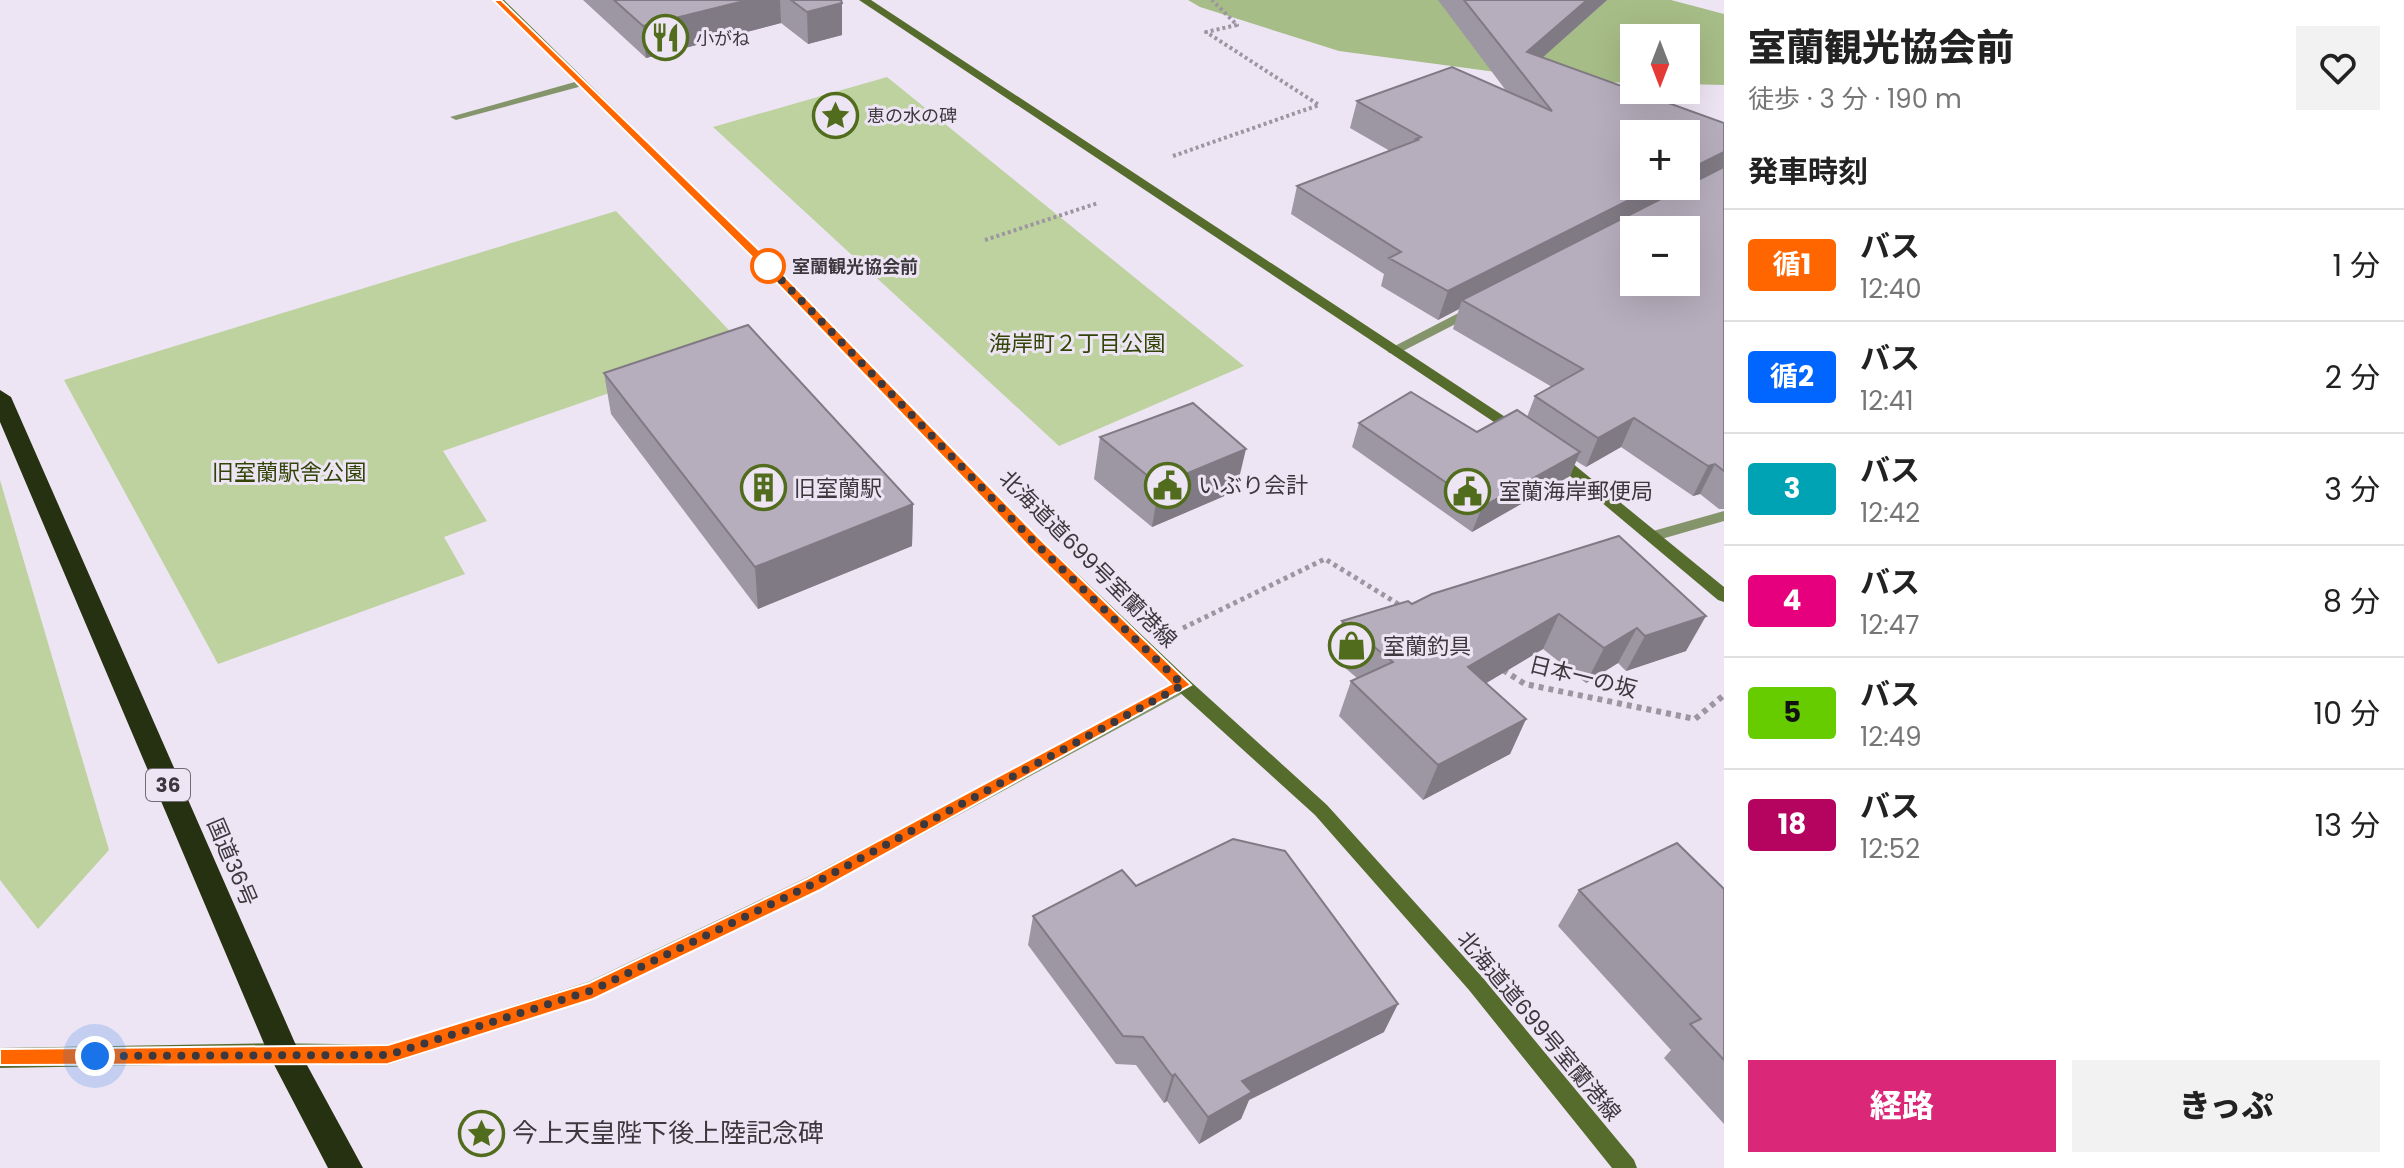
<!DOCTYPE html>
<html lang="ja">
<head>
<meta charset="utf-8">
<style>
  body { margin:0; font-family:Poppins,"Noto Sans JP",sans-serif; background:#f2f2f2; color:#222; height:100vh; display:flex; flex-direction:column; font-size:30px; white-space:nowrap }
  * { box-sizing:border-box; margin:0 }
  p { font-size:26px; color:#767676 }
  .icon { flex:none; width:44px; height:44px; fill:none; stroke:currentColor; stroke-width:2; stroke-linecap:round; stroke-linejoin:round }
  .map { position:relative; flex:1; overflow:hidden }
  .drawer { display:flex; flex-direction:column; background:#fff; width:680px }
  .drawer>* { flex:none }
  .badge { padding:0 16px; border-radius:6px; font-size:28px; line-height:52px }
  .needle { width:52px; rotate:180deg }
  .fabs { position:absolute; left:1620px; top:24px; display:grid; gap:16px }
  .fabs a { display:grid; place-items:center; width:80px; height:80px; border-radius:0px; background:#fff; box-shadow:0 8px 32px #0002; font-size:40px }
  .you { position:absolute; width:40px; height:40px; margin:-20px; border:6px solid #fff; border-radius:50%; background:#1a73e8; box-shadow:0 0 0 12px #1a73e833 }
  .map>.badge { position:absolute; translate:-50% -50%; box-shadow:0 0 0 4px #fff }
  h2 { padding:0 24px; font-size:30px; line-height:72px }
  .round { display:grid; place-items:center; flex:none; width:84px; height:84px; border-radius:0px; background:#f2f2f2 }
  .summary { display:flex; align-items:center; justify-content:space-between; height:136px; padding:0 24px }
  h1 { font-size:38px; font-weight:800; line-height:60px }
  .primary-button { display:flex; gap:16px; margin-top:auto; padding:16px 24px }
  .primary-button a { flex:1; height:92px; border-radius:0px; background:#db2777; color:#fff; font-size:32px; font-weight:800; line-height:92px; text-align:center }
  .primary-button a+a { background:#f2f2f2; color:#222 }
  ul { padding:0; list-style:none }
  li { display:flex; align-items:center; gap:24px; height:112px; padding:0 24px; border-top:2px solid #e0e0e0 }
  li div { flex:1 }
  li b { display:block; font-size:30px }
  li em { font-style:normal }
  li .badge { min-width:88px; font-weight:700; text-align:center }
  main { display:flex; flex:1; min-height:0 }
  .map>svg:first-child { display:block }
</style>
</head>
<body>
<main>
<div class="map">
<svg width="1724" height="1168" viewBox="0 0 1724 1168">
  <rect width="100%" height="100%" fill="#eee5f4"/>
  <g fill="#bdd29f">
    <polygon points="887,77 1244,366 1059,446 713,127"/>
    <polygon points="616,211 744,346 443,451 487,521 444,537 465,574 218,664 64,380"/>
    <polygon points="0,480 109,850 38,929 0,880"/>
  </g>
  <polygon fill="#a7bd87" points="1188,0 1671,0 1724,14 1724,85 1686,84 1686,38 1634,38 1634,83 1564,81 1339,51 1200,7"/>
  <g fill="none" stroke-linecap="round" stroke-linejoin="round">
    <g stroke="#9d96a1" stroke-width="4" stroke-dasharray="3 3" stroke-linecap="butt">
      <polyline points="1173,156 1319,105 1206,32 1237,25 1212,0"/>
      <polyline points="985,240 1098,203"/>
    </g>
    <g stroke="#9d96a1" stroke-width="5" stroke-dasharray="4 4" stroke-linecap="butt">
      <polyline points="1183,628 1325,559 1403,607"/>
      <polyline points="1500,668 1506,672"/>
    </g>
    <polyline stroke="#9d96a1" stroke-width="6" stroke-dasharray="5 5" stroke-linecap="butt" points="1503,670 1525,684 1695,719 1724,695"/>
    <polygon fill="#84956c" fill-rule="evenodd" points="582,80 586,81 586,85 456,120 450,117"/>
    <g fill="#84956c" fill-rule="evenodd">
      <polygon points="1474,305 1479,306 1479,312 1399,353 1389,353 1387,350"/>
      <polygon points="1724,511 1724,521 1651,542 1643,537 1646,533"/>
      <polygon points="1183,679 1189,680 1192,685 1189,690 820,890 600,996 388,1065 284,1063 277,1060 274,1053 277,1046 284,1043 388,1045 588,982 806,878"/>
    </g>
    <g fill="#566c2d" fill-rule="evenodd">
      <polygon points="493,0 504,0 759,251 1043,541 1189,680 1327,805 1483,978 1634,1160 1637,1168 1612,1168 1469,990 1315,815 1177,690 1031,549 751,257"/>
      <polygon points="859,0 871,0 1522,428 1524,431 1522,434 1512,434"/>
      <polygon points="1556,452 1561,454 1724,587 1724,602 1718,600 1551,460 1549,457"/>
      <polygon points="284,1043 291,1046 294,1053 291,1060 284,1063 0,1068 0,1048"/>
    </g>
    <polygon fill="#263111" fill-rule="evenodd" points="0,390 11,397 295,1043 363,1168 328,1168 268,1053 0,422"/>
  </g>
  <g fill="#9d96a3">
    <polygon points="583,0 841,0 842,35 808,44 781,23 646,58"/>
    <polygon points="1438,0 1607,0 1542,58 1724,123 1724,509 1719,509 1700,494 1693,496 1621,447 1586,467 1576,461 1570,476 1472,532 1352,447 1359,423 1477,432 1527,417 1535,396 1552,387 1453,329 1459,309 1438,320 1381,286 1384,274 1291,214 1297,186 1390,151 1350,128 1357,101 1507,92"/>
    <polygon points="604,373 913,504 912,546 758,609 611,414"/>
    <polygon points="1100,437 1236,491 1152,527 1094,479"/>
    <polygon points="1619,536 1686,651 1626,671 1618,663 1586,683 1543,649 1486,683 1526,719 1510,754 1423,800 1339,716 1351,681 1357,678 1331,656 1342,621 1412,604"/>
    <polygon points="1724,889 1724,1124 1664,1058 1671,1050 1558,926 1579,890"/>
    <polygon points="1033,916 1384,1032 1249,1100 1241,1119 1199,1144 1167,1101 1164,1103 1136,1065 1116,1064 1028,945"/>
  </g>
  <g fill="#807a84">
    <polygon points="748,0 780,0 781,23 646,58 643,26"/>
    <polygon points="1587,0 1607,0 1523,75 1527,52"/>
    <polygon points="842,3 842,35 808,44 807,12"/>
    <polygon points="1724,152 1724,173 1462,300 1459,309 1438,320 1448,291 1657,186 1686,186 1686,171"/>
    <polygon points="1634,418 1621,447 1586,467 1598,438"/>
    <polygon points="1246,449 1236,491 1152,527 1159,485"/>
    <polygon points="1580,452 1570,476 1472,532 1482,507"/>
    <polygon points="1715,464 1700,494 1693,496 1708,466"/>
    <polygon points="913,504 912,546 758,609 755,567"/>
    <polygon points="1559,614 1543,649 1453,703 1468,667"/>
    <polygon points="1706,616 1686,651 1626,671 1645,636"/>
    <polygon points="1637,628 1618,663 1586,683 1604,648"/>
    <polygon points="1526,719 1510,754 1423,800 1438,765"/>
    <polygon points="1398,1004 1384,1032 1249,1100 1241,1119 1199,1144 1208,1117 1242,1081"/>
    <polygon points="1175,1074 1167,1101 1164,1103 1172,1076"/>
  </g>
  <g fill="#b7aebd" stroke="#807a84" stroke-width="2" fill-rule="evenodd">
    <polygon points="614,0 748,0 643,26"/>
    <polygon points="791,0 841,0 842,3 807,12"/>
    <polygon points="1464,0 1587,0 1527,52 1724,123 1724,152 1686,171 1686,134 1634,134 1634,186 1657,186 1448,291 1389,258 1401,252 1297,186 1418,140 1416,139 1421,137 1357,101 1452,67 1552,111"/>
    <path d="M1724,167V471L1715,464L1708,466L1634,418L1598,438L1535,396L1583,369L1462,300ZM1634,230H1686V282H1634Z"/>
    <polygon points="748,325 913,504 755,567 604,373"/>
    <polygon points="1411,392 1477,432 1517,410 1580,452 1482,507 1359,423"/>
    <polygon points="1193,403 1246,449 1159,485 1100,437"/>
    <polygon points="1619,536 1706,616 1645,636 1637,628 1604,648 1559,614 1468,667 1526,719 1438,765 1351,681 1393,662 1342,621 1408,601 1412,604 1432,594"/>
    <polygon points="1233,839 1285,851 1398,1004 1242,1081 1252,1092 1208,1117 1175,1074 1172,1076 1143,1037 1123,1036 1033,916 1122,870 1136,886"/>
    <polygon points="1677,843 1724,889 1724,1060 1690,1024 1701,1019 1579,890"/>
  </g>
  <polygon fill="#f60" stroke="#fff" stroke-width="2" points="493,0 501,0 760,251 1042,541 1191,685 820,890 593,999 388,1064 0,1065 0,1049 388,1045 589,983 807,879 1171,684 1031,549 751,256"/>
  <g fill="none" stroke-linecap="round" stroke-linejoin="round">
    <polyline stroke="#3c383e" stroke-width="8" stroke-dasharray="0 14.4" points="95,1056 388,1055 593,990 813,884 1183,685 1037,545 768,266"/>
  </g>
  <defs>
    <symbol id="restaurant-ring" viewBox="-11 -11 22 22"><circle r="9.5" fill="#eee5f4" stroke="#526c1e" stroke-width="1.5"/><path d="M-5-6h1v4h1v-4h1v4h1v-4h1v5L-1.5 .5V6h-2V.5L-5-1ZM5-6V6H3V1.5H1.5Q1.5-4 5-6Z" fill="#526c1e"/></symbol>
    <symbol id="sight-ring" viewBox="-11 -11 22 22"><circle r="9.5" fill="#eee5f4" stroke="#526c1e" stroke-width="1.5"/><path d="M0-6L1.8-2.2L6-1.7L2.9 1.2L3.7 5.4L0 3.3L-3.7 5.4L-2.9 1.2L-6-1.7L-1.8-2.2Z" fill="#526c1e"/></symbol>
    <symbol id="civic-ring" viewBox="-11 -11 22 22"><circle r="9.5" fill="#eee5f4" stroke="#526c1e" stroke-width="1.5"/><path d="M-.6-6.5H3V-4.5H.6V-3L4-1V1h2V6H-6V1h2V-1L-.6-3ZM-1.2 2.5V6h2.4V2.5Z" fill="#526c1e"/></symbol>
    <symbol id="building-ring" viewBox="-11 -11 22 22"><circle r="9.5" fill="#eee5f4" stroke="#526c1e" stroke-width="1.5"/><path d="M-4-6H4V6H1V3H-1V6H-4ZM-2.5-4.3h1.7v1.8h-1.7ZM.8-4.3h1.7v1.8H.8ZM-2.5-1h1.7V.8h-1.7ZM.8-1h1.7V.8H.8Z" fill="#526c1e"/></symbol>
    <symbol id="shop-ring" viewBox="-11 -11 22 22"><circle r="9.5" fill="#eee5f4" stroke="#526c1e" stroke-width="1.5"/><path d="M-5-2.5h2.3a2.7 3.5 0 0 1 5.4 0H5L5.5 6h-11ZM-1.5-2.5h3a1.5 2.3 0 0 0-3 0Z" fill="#526c1e"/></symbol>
  </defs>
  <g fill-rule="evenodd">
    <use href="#restaurant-ring" x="640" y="12" width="51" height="51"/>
    <use href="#sight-ring" x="810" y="90" width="51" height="51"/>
    <use href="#civic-ring" x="1142" y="460" width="51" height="51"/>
    <use href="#building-ring" x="738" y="462" width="51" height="51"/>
    <use href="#civic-ring" x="1442" y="466" width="51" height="51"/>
    <use href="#shop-ring" x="1326" y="620" width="51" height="51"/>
    <use href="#sight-ring" x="456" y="1108" width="51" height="51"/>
  </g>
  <circle fill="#fff" stroke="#f60" stroke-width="4" cx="768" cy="266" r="16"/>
  <g text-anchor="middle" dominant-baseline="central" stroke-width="6" stroke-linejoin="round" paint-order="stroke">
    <g font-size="18" fill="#3c383e" stroke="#eee5f4" text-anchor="start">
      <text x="696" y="38">小がね</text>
      <text x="867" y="115">恵の水の碑</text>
    </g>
    <g font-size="18" font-weight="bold" fill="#3c383e" stroke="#eee5f4" text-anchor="start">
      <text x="792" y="266">室蘭観光協会前</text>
    </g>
    <rect fill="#eee5f4" stroke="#716c75" stroke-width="2" x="146" y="769" width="44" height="32" rx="6"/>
    <g font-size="20" font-weight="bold" fill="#3c383e">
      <text x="168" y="785">36</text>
    </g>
    <g font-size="22" fill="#324507" stroke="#eee5f4">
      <text x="1077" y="343">海岸町２丁目公園</text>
      <text x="289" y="472">旧室蘭駅舎公園</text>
    </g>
    <g font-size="22" fill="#3c383e" stroke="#eee5f4" text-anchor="start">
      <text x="1198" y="485">いぶり会計</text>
      <text x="794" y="488">旧室蘭駅</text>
      <text x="1499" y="491">室蘭海岸郵便局</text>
      <text x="1383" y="646">室蘭釣具</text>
    </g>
    <g font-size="22" fill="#3c383e" stroke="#eee5f4">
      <text transform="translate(1088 559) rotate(45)">北海道道699号室蘭港線</text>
      <text transform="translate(1583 677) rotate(14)">日本一の坂</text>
      <text transform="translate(232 862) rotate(67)">国道36号</text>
      <text transform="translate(1539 1026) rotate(50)">北海道道699号室蘭港線</text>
    </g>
    <g font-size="26" fill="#3c383e" stroke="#eee5f4" text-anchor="start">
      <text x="512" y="1133">今上天皇陛下後上陸記念碑</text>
    </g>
  </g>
</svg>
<div class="fabs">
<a><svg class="needle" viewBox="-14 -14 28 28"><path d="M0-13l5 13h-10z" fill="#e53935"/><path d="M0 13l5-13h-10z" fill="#767676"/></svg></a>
<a>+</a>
<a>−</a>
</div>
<div class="you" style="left:95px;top:1056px"></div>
</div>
<section class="drawer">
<div class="summary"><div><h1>室蘭観光協会前</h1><p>徒歩 · 3 分 · 190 m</p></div><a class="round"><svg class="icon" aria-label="heart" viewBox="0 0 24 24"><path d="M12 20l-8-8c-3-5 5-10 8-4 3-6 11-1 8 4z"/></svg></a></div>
<h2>発車時刻</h2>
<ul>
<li><span class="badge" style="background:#f60;color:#fff">循1</span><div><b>バス</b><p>12:40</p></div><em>1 分</em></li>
<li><span class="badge" style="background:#06f;color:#fff">循2</span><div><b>バス</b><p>12:41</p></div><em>2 分</em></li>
<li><span class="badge" style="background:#00a3b4;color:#fff">3</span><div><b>バス</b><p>12:42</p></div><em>3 分</em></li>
<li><span class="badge" style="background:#e6007e;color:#fff">4</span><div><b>バス</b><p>12:47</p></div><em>8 分</em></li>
<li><span class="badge" style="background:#6c0;color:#111">5</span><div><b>バス</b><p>12:49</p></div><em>10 分</em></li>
<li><span class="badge" style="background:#b4045f;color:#fff">18</span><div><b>バス</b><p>12:52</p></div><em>13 分</em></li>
</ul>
<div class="primary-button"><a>経路</a><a>きっぷ</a></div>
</section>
</main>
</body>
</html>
